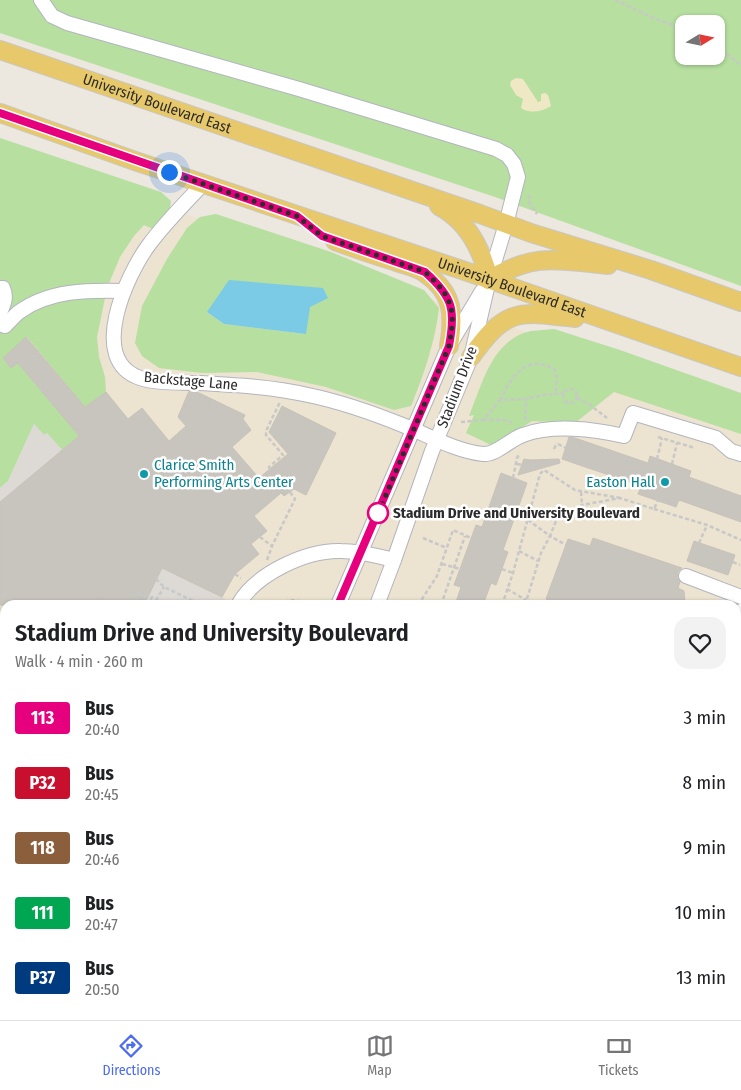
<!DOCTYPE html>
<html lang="en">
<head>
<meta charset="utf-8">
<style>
  body { margin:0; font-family:"Fira Sans Condensed",sans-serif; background:#f2f2f2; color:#202124; height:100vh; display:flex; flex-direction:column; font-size:19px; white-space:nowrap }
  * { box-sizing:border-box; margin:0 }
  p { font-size:16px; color:#757577 }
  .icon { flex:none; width:28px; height:28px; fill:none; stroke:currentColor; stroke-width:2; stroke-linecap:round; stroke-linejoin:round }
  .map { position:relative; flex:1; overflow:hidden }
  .sheet { position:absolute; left:0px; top:600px; width:741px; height:420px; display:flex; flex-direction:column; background:#fff; border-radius:15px 15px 0 0; box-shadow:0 1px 4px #0004 }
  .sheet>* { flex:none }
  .badge { padding:0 10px; border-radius:4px; font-size:18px; line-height:32px }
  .needle { width:32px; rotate:80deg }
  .controls { position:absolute; left:675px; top:15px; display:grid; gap:10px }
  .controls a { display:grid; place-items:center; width:50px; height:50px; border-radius:10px; background:#fff; box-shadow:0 1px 4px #0004; font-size:25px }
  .you { position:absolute; width:25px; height:25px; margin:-12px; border:4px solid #fff; border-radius:50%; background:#1a73e8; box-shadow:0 0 0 8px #1a73e833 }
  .map>.badge { position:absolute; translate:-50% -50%; box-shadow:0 0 0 2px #fff }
  .round { display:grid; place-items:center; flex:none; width:52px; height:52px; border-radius:15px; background:#f2f2f2 }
  .overview { display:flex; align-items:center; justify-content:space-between; height:85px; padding:0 15px }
  h1 { font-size:24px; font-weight:600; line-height:38px }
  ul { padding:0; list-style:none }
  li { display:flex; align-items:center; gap:15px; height:65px; padding:0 15px }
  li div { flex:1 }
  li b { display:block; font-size:19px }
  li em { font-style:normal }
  li .badge { min-width:55px; font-weight:700; text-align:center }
  .tabs { display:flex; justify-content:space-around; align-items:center; height:70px; border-top:1px solid #e0e0e0; background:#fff; font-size:14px; color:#757577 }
  .tabs a { display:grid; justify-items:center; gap:2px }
  .tabs .on { color:#4c6bed }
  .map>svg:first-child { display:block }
</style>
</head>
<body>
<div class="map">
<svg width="741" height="1020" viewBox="0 0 741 1020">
  <rect width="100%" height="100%" fill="#ece7df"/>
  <path fill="#ece3d0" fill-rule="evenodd" d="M0,150L546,339L741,403V1020H0ZM5,605H736V1015H5Z"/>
  <g fill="#b6dfa0" fill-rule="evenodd">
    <path d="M0,0H741V286L495,197L0,33ZM684,24H716V56H684Z"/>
    <polygon points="0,138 161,192 171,201 169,214 153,229 144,225 134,236 120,257 107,288 97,337 99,357 105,377 106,392 85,407 27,337 3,358 11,368 18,363 79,436 62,450 47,433 44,435 34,424 8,481 0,488"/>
    <path d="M216,214L331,252L424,290L439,308C435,342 424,374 411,406L394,410L326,387L257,372L202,373L159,368L142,356L135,343L142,306L167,259L187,228L200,217ZM207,312L306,334L224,324Z"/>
    <path d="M554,329L620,350L741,393V434L614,392L575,423L532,421L493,446L466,433L474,415L469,416C482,385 492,339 531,331C539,330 547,330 554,329Z"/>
  </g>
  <path fill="#efe8c5" d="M516,78L523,79L538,102L541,101V94L545,93L548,95L551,106C542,112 530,114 521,108L523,99L516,95L510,85L511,81Z"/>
  <polygon fill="#c7e59d" points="5,903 5,1015 350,1015 351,1020 0,1020 0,906"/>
  <g fill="#dddad6">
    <polygon points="34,424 44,435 47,433 62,450 0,502 0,488 8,481"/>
    <polygon points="162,568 222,597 232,605 150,605 152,601 147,599 150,594 149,594"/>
  </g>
  <polygon fill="#7bcae6" points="229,280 323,288 328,298 310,307 306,334 224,324 207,312"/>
  <g fill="#c8c5be" stroke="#c8c2b9">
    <polygon points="26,337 85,407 106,392 128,419 142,408 169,441 186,426 178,417 189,391 197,392 245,415 243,419 251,430 232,447 259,478 288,454 269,432 282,406 336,433 306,495 294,489 284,496 281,493 254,516 267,531 251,544 259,554 235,574 222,597 162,568 144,605 103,605 102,600 76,605 0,605 0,502 79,436 18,363 11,368 3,358"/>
    <polygon points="569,437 575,438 648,463 650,456 691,471 689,477 741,496 741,522 679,500 676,507 638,494 641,486 562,459"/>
    <polygon points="524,459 530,460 559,459 560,463 518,475"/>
    <polygon points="501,473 527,483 503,550 508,552 496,585 491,583 483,605 455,605 461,587 454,585 460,569 476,525 482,527"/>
    <polygon points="593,538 682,568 678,572 677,577 680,582 678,588 684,591 685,602 673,603 672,605 546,605 548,600 546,599 568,539 590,546"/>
    <polygon points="694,541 735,555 728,575 687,561"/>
  </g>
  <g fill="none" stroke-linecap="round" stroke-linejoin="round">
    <defs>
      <g id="minor">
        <polyline points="41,0 52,16 67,23 299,89 496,149 507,155 514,164 518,177 506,224 489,280 471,357 432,451 394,560 377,605"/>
        <path d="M203,184C184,204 164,224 148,246C127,275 87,360 140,378C158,384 181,382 200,383C237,385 272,387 308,395C342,402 373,413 405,426C430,436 456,451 483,454C497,455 510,439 523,435C552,424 594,429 624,436L633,413L716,438L731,451L741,454"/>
        <path d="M0,288H3C7,297 4,304 0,313"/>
        <path d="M0,324L5,326C9,322 14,316 19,312C49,290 88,290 124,291"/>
        <polyline points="686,576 741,597"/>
        <path d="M238,605C255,574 306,550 341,551C359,551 377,556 394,560"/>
        <polyline points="338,605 449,346 482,291"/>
        <polyline points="736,625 741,611"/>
        <polyline points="736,650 741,652"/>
        <polyline points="0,751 5,750"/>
        <polyline points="0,809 5,808"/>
        <polyline points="736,853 741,855"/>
        <polyline points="0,884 5,880"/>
        <polyline points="736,924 741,910"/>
        <polyline points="736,988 741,1014"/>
        <polyline points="367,1015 368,1020"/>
        <polyline points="460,1020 464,1015"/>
      </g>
      <g id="major">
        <path id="s1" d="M0,50L480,214L531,233L651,270L741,302"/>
        <path id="s2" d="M0,113L135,161L462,270L741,367"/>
        <path d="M439,206C468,221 482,250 489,280"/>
        <path d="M335,241C354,248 374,255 394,261C404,265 418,267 426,274C454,293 454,316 449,346"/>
        <path d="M489,280C535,252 558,260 608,265"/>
        <path d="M471,357C506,308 518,311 575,318"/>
      </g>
    </defs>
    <use href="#minor" stroke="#b3b5be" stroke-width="16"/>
    <use href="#major" stroke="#c8c8c8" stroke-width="20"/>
    <g stroke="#c8c8c8" stroke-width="2.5" stroke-dasharray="4 2.5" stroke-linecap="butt">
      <polyline points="615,0 656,19 684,29"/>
      <polyline points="716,46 741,65"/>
      <polyline points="529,195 529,203 537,214"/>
      <circle cx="570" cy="396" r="7"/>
      <polyline points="577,398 590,405 607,418"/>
      <path d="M500,400C511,377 527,352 555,370L557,381L555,394"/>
      <polyline points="483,420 507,420 514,424"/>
      <polyline points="525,420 526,399"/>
      <polyline points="461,422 483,420 500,400 526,399 544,395 564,393"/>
      <polyline points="658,437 695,448"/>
      <polyline points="558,444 566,448"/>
      <polyline points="554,449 557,443"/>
      <polyline points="657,459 662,438"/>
      <polyline points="517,464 522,465"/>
      <polyline points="672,464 677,443"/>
      <polyline points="270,469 269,467 283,455 266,435 266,431 280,402"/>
      <polyline points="513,478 517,458 520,453"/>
      <polyline points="581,492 582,505"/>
      <polyline points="654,509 707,525 741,540"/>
      <polyline points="528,520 550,536 556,521 582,505 620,498 654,509 658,500"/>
      <polyline points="260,537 272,546"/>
      <polyline points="423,538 447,548"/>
      <polyline points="699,543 707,525"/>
      <polyline points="519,551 538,561"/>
      <polyline points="267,560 272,546 295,499 290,492"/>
      <polyline points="733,562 740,565"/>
      <polyline points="442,564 460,569"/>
      <polyline points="502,569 513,573"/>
      <polyline points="235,574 241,578"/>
      <polyline points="156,579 164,587 202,605"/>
      <polyline points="507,589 526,600"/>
      <polyline points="131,605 134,605 139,594 145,596 141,605"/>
      <polyline points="147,605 152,597 157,599 164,587"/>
      <polyline points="272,605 291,600 322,604"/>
      <polyline points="418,605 437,576 453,530 471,538"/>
      <polyline points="441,605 465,536"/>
      <polyline points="502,605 513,573 540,474 544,470 575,490 620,498"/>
      <polyline points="525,605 541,553 550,536 566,545"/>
      <polyline points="0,642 5,641"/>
      <polyline points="736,887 741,872"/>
      <polyline points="0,946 5,941"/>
      <polyline points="736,950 741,952"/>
      <polyline points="298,1015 299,1020"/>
      <polyline points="711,1015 712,1020"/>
    </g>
    <use href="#minor" stroke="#fff" stroke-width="14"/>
    <use href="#major" stroke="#e7c86a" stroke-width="18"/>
  </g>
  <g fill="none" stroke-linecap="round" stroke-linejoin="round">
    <defs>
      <path id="line" d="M0,113L297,216L322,236L425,272C453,297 456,310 449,346L338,605"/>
    </defs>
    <use href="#line" stroke="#fff" stroke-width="11"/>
    <use href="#line" stroke="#e6007e" stroke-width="8"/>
    <path stroke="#2c2c2c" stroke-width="5" stroke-dasharray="0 9" d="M169,172L297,216L322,236L425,272C453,297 456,310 449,346L377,516L378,513"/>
  </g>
  <g fill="#0f9aa8" stroke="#fff" stroke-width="2">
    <circle cx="144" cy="474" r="5"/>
    <circle cx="665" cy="482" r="5"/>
  </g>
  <circle fill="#fff" stroke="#e6007e" stroke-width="2.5" cx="378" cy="513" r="10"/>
  <g text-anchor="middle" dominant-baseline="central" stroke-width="5" stroke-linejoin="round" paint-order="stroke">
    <g font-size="15" fill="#2c2c2c" stroke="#fff">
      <text stroke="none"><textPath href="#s1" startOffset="166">University Boulevard East</textPath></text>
      <text stroke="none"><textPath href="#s2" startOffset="541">University Boulevard East</textPath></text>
      <text transform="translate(191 381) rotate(5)">Backstage Lane</text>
      <text transform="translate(457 387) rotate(-69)">Stadium Drive</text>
    </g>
    <g font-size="15" fill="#0d838f" stroke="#fff" text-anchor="start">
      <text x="154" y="465">Clarice Smith<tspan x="154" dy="17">Performing Arts Center</tspan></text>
      <text x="655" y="482" text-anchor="end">Easton Hall</text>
    </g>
    <g font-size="15" font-weight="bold" fill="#2c2c2c" stroke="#fff" text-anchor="start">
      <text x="393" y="513">Stadium Drive and University Boulevard</text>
    </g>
  </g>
</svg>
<div class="controls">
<a><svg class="needle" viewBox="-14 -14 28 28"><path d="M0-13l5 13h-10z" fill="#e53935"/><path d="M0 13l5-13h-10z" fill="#757577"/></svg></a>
</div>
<div class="you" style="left:169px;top:172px"></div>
<section class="sheet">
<div class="overview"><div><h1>Stadium Drive and University Boulevard</h1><p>Walk · 4 min · 260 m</p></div><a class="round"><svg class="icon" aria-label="heart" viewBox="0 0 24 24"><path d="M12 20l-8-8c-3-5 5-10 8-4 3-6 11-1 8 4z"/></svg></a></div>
<ul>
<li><span class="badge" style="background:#e6007e;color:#fff">113</span><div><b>Bus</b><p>20:40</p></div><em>3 min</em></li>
<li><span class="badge" style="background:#c8102e;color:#fff">P32</span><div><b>Bus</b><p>20:45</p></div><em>8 min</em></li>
<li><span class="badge" style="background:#8b5e3c;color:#fff">118</span><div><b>Bus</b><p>20:46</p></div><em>9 min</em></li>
<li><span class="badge" style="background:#00a651;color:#fff">111</span><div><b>Bus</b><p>20:47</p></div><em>10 min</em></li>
<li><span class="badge" style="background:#003b80;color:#fff">P37</span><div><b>Bus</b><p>20:50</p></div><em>13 min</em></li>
</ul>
</section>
</div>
<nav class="tabs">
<a class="on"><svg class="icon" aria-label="directions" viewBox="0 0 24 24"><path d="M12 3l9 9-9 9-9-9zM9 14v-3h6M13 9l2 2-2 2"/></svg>Directions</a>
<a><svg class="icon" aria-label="map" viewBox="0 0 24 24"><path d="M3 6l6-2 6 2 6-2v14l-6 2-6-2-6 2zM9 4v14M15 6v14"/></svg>Map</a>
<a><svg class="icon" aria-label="tickets" viewBox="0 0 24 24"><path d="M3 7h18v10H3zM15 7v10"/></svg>Tickets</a>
</nav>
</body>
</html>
